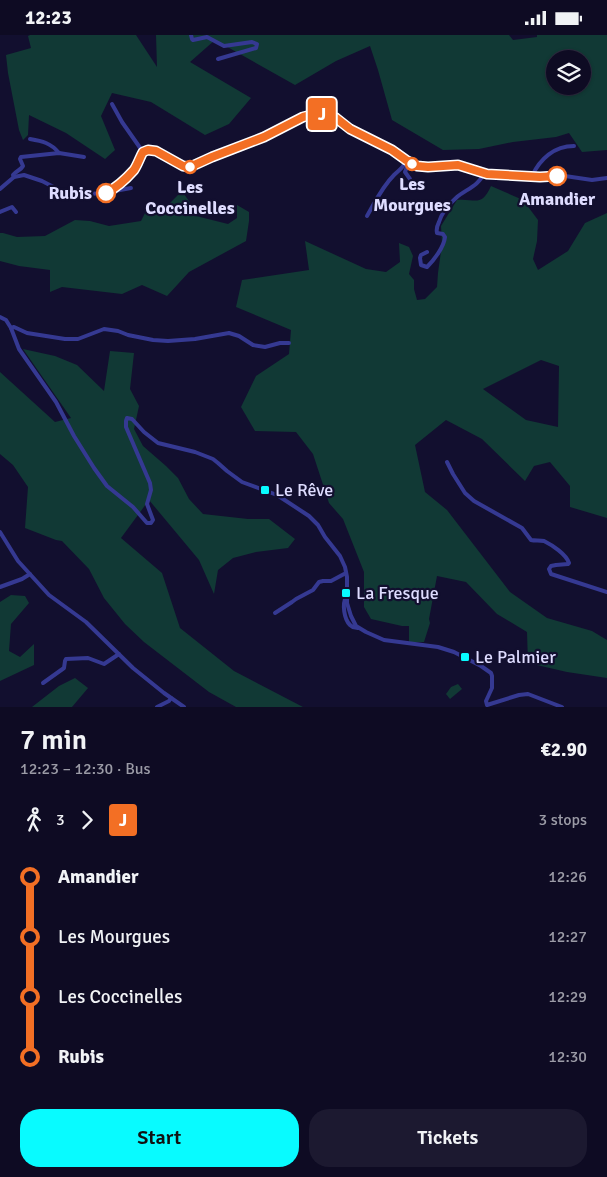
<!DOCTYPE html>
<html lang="en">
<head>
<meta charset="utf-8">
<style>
  body { margin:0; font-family:Signika,sans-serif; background:#1c1930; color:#f1f3f6; height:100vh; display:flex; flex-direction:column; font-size:19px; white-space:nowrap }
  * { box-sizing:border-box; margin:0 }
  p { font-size:16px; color:#9b9ba6 }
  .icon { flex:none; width:28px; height:28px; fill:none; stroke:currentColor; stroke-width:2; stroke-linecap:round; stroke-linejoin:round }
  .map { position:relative; height:672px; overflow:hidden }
  .side { display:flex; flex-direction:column; background:#0e0b23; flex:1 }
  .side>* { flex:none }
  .badge { padding:0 10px; border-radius:4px; font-size:18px; line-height:32px }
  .tools { position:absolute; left:546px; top:15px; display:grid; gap:10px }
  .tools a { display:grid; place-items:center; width:45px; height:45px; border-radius:50%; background:#0e0b23; box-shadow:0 1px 4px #0004,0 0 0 1px #2e2b41; font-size:25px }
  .map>.badge { position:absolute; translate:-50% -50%; box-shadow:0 0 0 2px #fff }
  .legs { display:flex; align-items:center; gap:8px; height:55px; padding:0 20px; font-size:16px }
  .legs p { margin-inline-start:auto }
  .overview { display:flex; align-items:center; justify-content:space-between; height:85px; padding:0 20px }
  h1 { font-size:28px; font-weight:600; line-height:38px }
  .button { display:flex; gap:10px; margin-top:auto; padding:10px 20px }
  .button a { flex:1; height:58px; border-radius:20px; background:#08fbff; color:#111; font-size:20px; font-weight:600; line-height:58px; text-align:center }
  .button a+a { background:#1c1930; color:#f1f3f6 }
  ul { padding:0 20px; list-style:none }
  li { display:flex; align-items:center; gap:18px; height:60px; font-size:19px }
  li i { display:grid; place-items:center; width:8px; height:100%; margin:0 6px; background:currentColor }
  li i::after { content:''; width:12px; height:12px; margin:-6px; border:4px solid; border-radius:50%; background:#0e0b23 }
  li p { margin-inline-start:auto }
  li:first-child i { background:linear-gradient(#0000 50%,currentColor 0) }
  li:last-child i { background:linear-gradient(currentColor 50%,#0000 0) }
  .status { display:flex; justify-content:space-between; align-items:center; height:35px; padding:0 25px; background:#0e0b23; direction:ltr }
  .status svg { height:14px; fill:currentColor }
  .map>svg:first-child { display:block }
</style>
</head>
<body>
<div class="status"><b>12:23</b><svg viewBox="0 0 49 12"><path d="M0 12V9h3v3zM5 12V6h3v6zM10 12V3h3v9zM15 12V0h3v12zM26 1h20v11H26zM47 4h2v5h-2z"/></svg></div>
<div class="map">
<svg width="607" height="672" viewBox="0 0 607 672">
  <rect width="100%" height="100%" fill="#120f2f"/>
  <g fill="#113935" fill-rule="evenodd">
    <path d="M30,0H136L157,32L156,0H509L513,5L537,2V0H607V115L582,117L569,98L556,102L513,107L479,114L443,115L392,85L378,35L370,11L336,26L295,50L215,5L190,27L251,63L229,89L205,100L151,67L112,58L101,81L115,115L105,124L66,98L29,80L28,100L23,105L19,95L8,38L6,20L31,13L28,1ZM555,24H582V51H555Z"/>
    <path d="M491,151L523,165L538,185L537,206L533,224L538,235L568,216L585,188L607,178V483L570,472V451L550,427L534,431L525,446L482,404L446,385L415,410L425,457L447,475L510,557L547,583L592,596L607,605V643L567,637L528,628L527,597L497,579L466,547L437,541L429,584L430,588L424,607H409V591H402L371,584L364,572V537L343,484L329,468L313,419L296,397L255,396L241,372L256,341L289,319L291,295L236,272L242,245L309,235L305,206L366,234L386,237L400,227L399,208L409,212L413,221L409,239L414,245V254L417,265L425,264L437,252L438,238L442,209L441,191L457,165C475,163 481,173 491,151ZM541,325L559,331L558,392L526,385L483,354Z"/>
    <polygon points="184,159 189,166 196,181 228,189 237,183 237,170 249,177 249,186 246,206 189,237 167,261 142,250 122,259 62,252 50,257 50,235 19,231 0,226 0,198 3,198 17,202 45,201 75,185 90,186 109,191 141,186 148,172 154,171 160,178 178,160"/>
    <polygon points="23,314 55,321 77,330 104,356 110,316 134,318 130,354 139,371 134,394 143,411 166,431 178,443 189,464 203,479 248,484 269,484 295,504 288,513 256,517 233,523 218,535 214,559 199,525 149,465 121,503 162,538 180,593 234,636 303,672 236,672 209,657 144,607 125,589 104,563 89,534 62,506 56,505 25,493 28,452 13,430 0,419 0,337 55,387 71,383"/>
    <polygon points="11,560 25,561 29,568 11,589 9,616 20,622 34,609 34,630 0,646 0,567"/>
    <polygon points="75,643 88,653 72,672 32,672 59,651"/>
    <polygon points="458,649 462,654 450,664 446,659 451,652"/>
  </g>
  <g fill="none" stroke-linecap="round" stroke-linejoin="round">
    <g stroke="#353992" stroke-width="4">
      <polyline points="191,0 192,4 193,5 207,2 224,11 252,7 257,9 256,13 218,24"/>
      <polyline points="112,69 122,87 143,117"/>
      <path d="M30,104C42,106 51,108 59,118"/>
      <polyline points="408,129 405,137 410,144"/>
      <path d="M532,141C540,124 554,111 574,111"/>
      <path d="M14,142L13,140C16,136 21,135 23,131L20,124L21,122L59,118L84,122"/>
      <polyline points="0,154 14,142 24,140 42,146 69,160 105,158 112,154 125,144 134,135 143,117 148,115 156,116 183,131 190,132 212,122 264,102 303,82 315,79 325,79 336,83 350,94 392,115 406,125 417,131 429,132 458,131 487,139 540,141 565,141 592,145 607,143"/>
      <polyline points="109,157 131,153"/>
      <polyline points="0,177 12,172 16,177"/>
      <path d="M367,181C375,167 382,152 394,140C399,135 404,133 406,125"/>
      <path d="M427,217L421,220L420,223L421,230L427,232C434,225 444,212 445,202L443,199L437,198C436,194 437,191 439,187C442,177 449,169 457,162C465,155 480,150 483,139"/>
      <polyline points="0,282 6,285 11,293 19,314 56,367 74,401 94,433 107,451 133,472 147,488 151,488 153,485 147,469 151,455 150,448 126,392 126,386 127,383 132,384 144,397 158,408 195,417 213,424 218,428 227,436 242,447 277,460 309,481 318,490 325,502 340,521 345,532 347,542 347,568 351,581 356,591 366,597 384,605 438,612 454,617 481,631 491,638 492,641 492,653 486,666 487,670 519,660 528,659 562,672"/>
      <polyline points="11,293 14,292 27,298 65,304 78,304 104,294 118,296 128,300 153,305 168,306 195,304 229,298 239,301 253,310 265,312 280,308 289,308"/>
      <path d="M447,427L453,439L465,458L474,466L522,493L531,505C535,506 540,505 544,506C552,510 566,519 569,528L568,529L556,530L551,531L549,534L551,539L607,557"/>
      <polyline points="0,497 18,526 49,560 86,587 133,633 164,658 184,672"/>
      <polyline points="0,552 22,544 30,539"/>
      <path d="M346,562C342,569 344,584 350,590C353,593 355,592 358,593"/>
      <polyline points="275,578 292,567 296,564 313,555 319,547 323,546 331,546 346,538"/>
      <polyline points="43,648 64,633 65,626 66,624 88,623 104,629 119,619"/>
      <polyline points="157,672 169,666 171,663"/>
    </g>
  </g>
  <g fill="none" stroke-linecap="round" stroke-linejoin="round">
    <defs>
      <path id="line-1" d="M106,158C116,153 126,144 134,135C138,129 140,122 143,117L148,115L156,116L183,131L190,132L212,122L264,102L303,82L315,79H325L336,83L350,94L392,115L406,125L417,131L428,132L458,130L487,139L540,142L557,141"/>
    </defs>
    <use href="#line-1" stroke="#fff" stroke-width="11"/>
    <use href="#line-1" stroke="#f36f24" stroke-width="8"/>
  </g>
  <g fill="#fff" stroke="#f36f24" stroke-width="2.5">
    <circle cx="412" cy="129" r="6"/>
    <circle cx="190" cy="132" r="6"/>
    <circle cx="557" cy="141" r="9"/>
    <circle cx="106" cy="158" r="9"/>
  </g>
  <g fill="#08fbff" stroke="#120f2f" stroke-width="2">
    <rect x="260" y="450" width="10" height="10" rx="2.5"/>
    <rect x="341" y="553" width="10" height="10" rx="2.5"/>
    <rect x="460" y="617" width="10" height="10" rx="2.5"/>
  </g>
  <g text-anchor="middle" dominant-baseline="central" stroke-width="4.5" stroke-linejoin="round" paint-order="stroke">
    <g font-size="18" font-weight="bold" fill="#dedcff" stroke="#120f2f">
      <text x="412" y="149">Les<tspan x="412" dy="21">Mourgues</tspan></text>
      <text x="190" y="152">Les<tspan x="190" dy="21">Coccinelles</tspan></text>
      <text x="92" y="158" text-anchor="end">Rubis</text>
      <text x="557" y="164">Amandier</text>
    </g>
    <g font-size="18" fill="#dedcff" stroke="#120f2f" text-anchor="start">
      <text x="275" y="455">Le Rêve</text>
      <text x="356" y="558">La Fresque</text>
      <text x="475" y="622">Le Palmier</text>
    </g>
  </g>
</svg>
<div class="tools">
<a><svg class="icon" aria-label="layers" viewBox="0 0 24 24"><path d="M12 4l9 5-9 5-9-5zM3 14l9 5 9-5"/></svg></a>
</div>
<b class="badge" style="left:322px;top:79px;background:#f36f24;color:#fff">J</b>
</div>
<section class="side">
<div class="overview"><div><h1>7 min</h1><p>12:23 – 12:30 · Bus</p></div><b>€2.90</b></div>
<div class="legs"><svg class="icon" aria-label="walk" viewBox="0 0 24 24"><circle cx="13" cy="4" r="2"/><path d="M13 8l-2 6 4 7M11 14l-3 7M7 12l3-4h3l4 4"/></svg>3<svg class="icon" aria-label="forward" viewBox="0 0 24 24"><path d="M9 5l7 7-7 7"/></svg><b class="badge" style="background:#f36f24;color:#fff">J</b><p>3 stops</p></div>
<ul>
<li><i style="color:#f36f24"></i><b>Amandier</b><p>12:26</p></li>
<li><i style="color:#f36f24"></i><span>Les Mourgues</span><p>12:27</p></li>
<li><i style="color:#f36f24"></i><span>Les Coccinelles</span><p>12:29</p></li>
<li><i style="color:#f36f24"></i><b>Rubis</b><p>12:30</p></li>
</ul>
<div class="button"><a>Start</a><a>Tickets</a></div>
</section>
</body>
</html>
